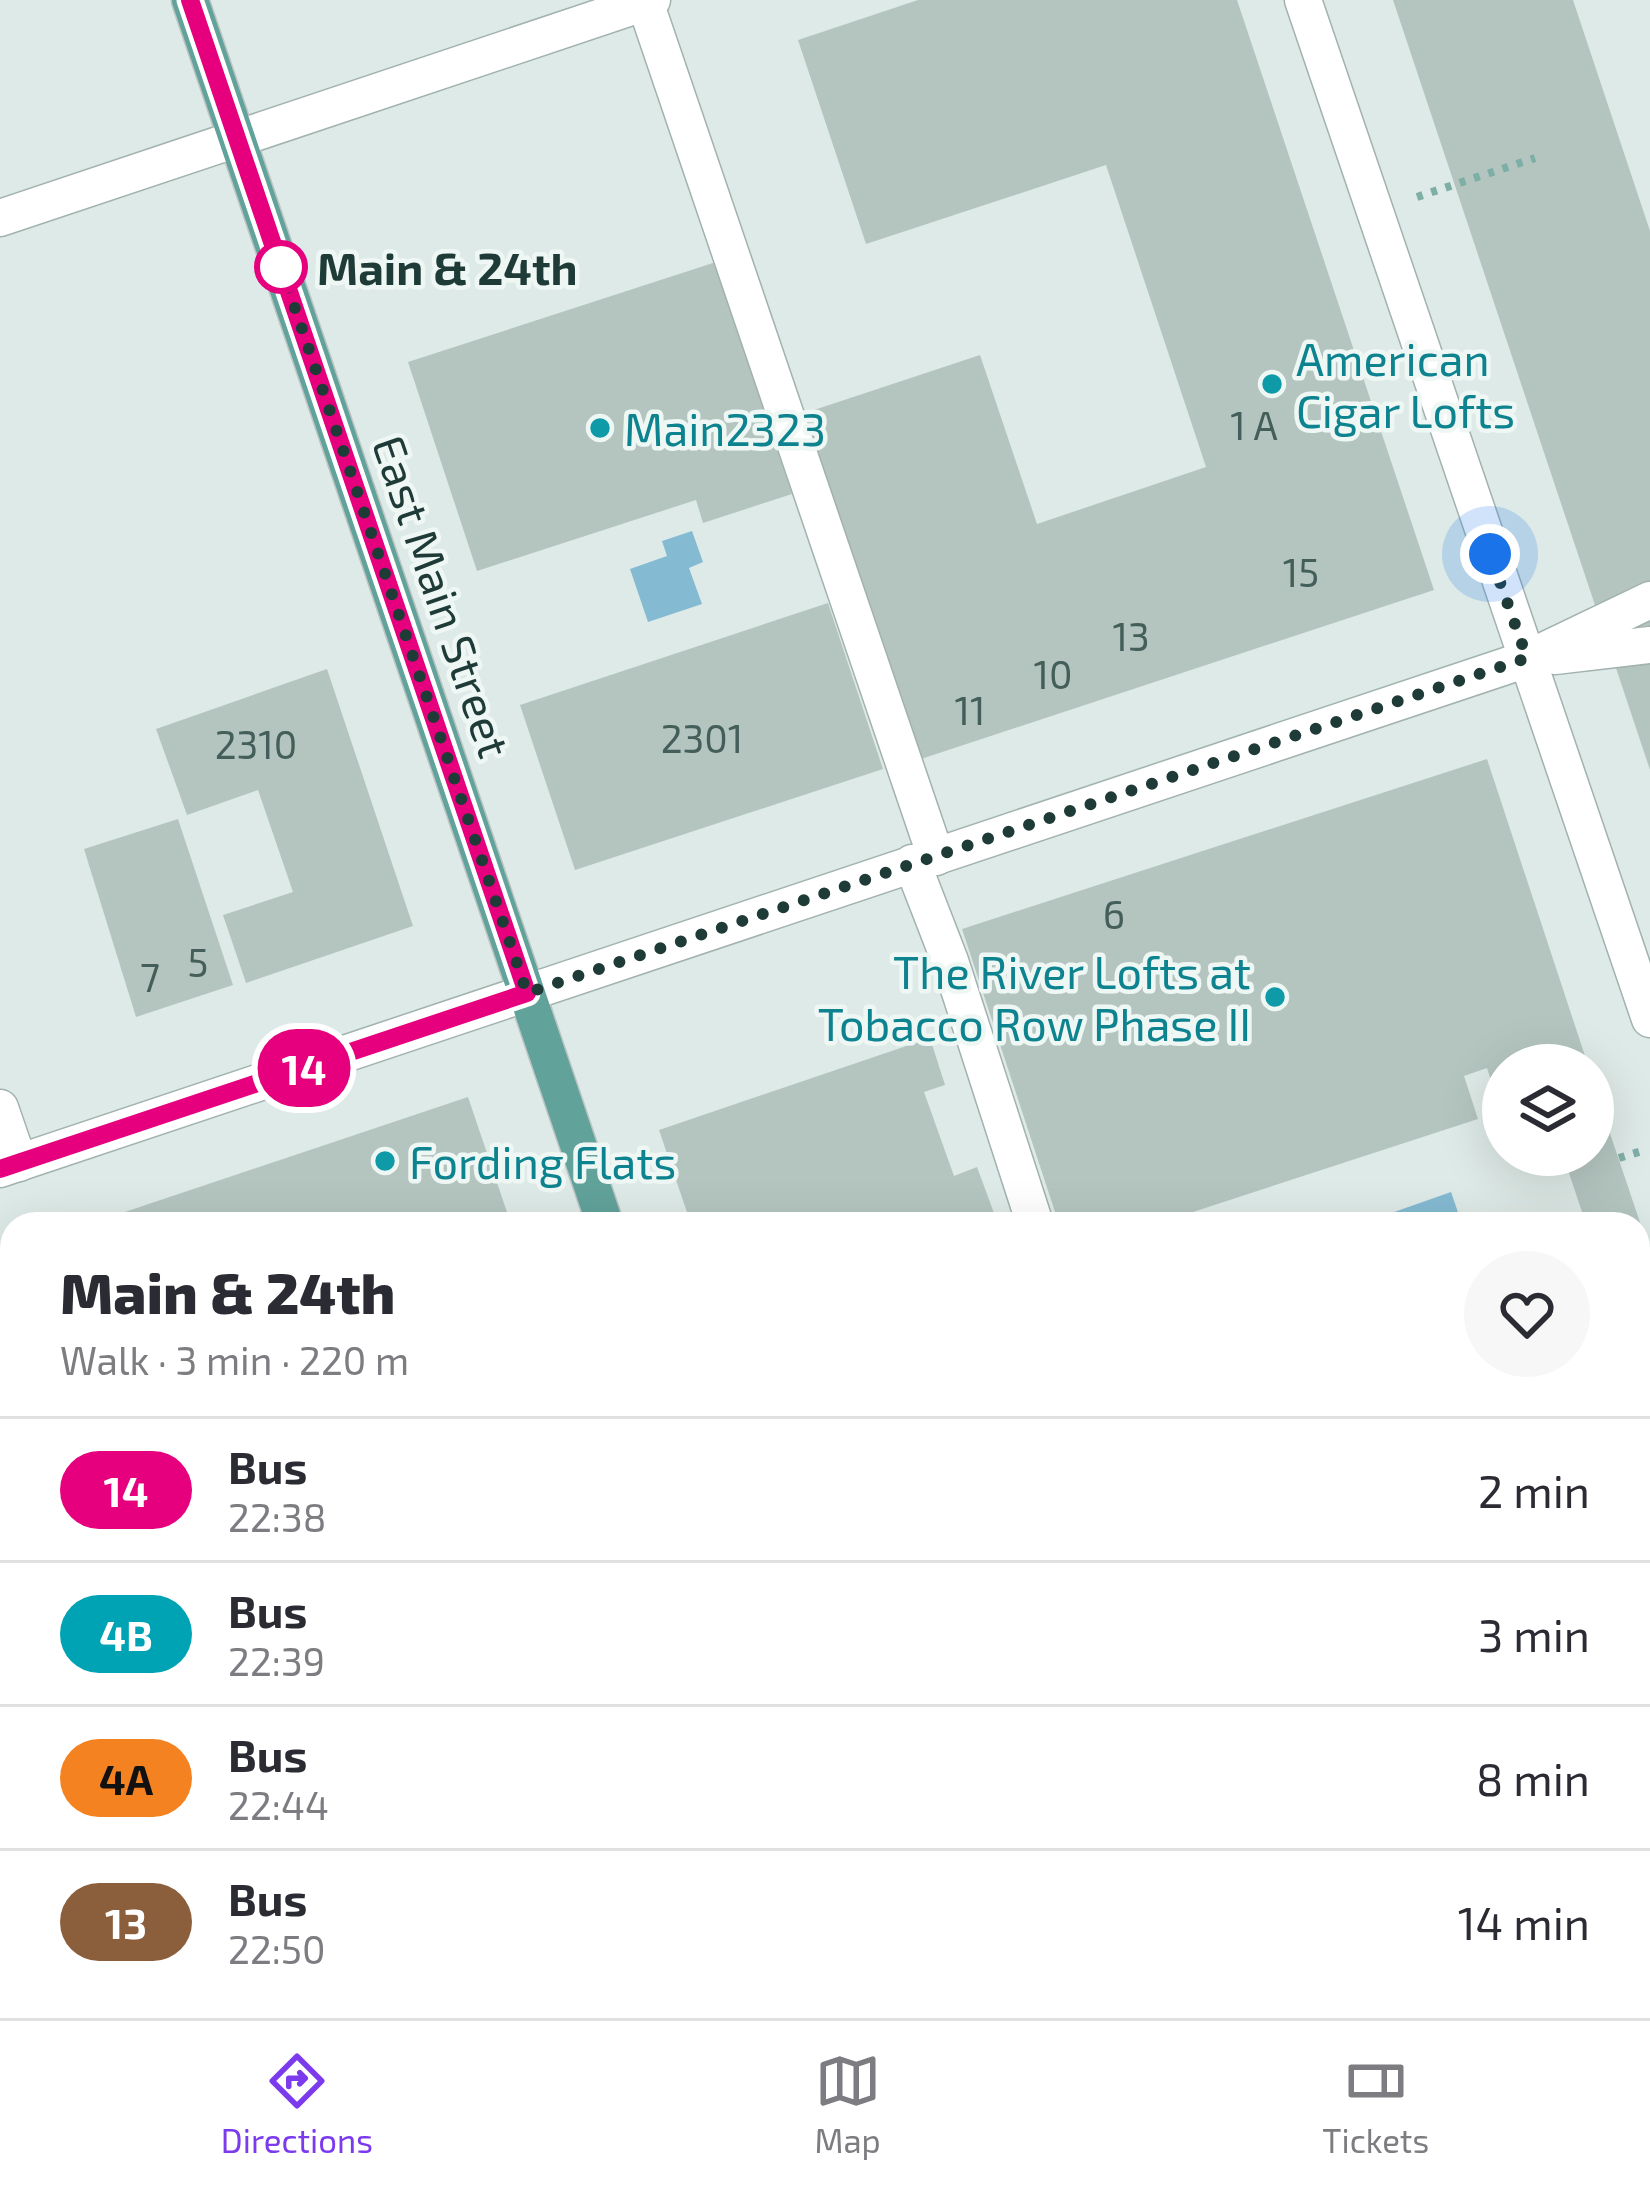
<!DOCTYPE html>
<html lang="en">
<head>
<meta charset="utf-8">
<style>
  body { margin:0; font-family:"Exo 2",sans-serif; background:#f7f7f7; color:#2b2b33; height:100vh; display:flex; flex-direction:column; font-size:45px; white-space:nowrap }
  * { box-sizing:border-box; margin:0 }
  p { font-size:39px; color:#7c7c81 }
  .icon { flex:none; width:66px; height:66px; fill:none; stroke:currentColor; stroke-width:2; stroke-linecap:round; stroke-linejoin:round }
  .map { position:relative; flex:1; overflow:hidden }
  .sheet { position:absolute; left:0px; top:1212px; width:1650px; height:807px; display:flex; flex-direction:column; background:#fff; border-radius:36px 36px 0 0; box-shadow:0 12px 48px #0002 }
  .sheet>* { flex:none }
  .badge { padding:0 24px; border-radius:39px; font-size:42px; line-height:78px }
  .tools { position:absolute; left:1482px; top:1044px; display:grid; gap:24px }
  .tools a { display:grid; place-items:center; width:132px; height:132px; border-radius:50%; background:#fff; box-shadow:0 12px 48px #0002; font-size:60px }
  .you { position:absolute; width:60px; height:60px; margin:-30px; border:9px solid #fff; border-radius:50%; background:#1a73e8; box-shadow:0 0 0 18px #1a73e833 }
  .map>.badge { position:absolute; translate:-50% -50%; box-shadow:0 0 0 6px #fff }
  .round { display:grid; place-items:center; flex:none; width:126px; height:126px; border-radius:63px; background:#f7f7f7 }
  .headline { display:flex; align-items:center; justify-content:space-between; height:204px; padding:0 60px }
  h1 { font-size:57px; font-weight:800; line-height:90px }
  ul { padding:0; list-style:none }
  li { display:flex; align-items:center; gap:36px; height:144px; padding:0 60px; border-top:3px solid #e1e1e2 }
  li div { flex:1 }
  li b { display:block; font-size:45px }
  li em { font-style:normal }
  li .badge { min-width:132px; font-weight:700; text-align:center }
  .dock { display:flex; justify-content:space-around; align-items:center; height:168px; border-top:3px solid #e1e1e2; background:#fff; font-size:33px; color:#7c7c81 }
  .dock a { display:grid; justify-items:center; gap:6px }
  .dock .selected { color:#7c3aed }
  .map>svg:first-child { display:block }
</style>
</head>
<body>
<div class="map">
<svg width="1650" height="2018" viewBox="0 0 1650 2018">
  <rect width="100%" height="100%" fill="#deeae7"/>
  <g fill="#84bad2">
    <polygon points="692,531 703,562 689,568 702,604 648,622 630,569 667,556 662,541"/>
    <polygon points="1451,1192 1462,1224 1360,1224"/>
  </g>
  <g fill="#b4c5c0">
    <polygon points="918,0 1237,0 1434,590 921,759 805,413 980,355 1037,524 1206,467 1106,165 866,244 798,40"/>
    <polygon points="1393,0 1573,0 1650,231 1650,770"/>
    <polygon points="716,262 792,494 703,523 696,500 477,571 408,362"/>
    <polygon points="828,603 883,769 575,870 520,705"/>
    <polygon points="327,669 413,926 246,983 223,915 293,892 258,790 187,815 156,729"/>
    <polygon points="1487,759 1588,1065 1503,1065 1502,1115 1487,1068 1464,1076 1478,1119 1156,1224 1059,1224 962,929"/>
    <polygon points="178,819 233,985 136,1017 84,849"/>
    <polygon points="930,1038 945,1085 924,1092 954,1176 977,1167 998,1224 691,1224 659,1130"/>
    <polygon points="1593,1083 1650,1252 1650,1456 1638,1460 1638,1224 1586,1224 1563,1155 1593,1155"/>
    <polygon points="468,1097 511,1224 92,1224 92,1223"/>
    <polygon points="12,1250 12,1994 0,1998 0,1254"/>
    <polygon points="1650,1649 1650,2018 1597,2018 1593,2007 1638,2007 1638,1653"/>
    <polygon points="1144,2007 1301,2007 1304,2018 1113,2018"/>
  </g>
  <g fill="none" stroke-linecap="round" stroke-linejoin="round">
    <defs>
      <g id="minor">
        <polyline points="1303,0 1650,1019"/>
        <polyline points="645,2 936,857"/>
        <polyline points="0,218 652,0"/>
        <polyline points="1555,656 1650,645"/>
        <polyline points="912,863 950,961 1035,1224"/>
        <polyline points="0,1108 19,1163"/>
        <polyline points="0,1169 1527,659 1650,600"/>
        <polyline points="1638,1557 1650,1553"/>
        <polyline points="243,2018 276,2007"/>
      </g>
      <g id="major">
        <polyline points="190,0 605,1224"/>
        <polyline points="867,2007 870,2018"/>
      </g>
    </defs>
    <use href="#minor" stroke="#a1b2af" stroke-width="39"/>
    <use href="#major" stroke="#bcc4c3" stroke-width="39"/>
    <g stroke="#7eafa7" stroke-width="8" stroke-dasharray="6 9" stroke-linecap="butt">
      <polyline points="1417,197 1535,158"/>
      <polyline points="1619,1158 1645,1150"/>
    </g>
    <use href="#minor" stroke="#fff" stroke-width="36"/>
    <use href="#major" stroke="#61a29b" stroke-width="36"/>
  </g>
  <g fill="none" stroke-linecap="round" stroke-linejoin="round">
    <defs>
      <polyline id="line" points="0,1169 527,993 190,0"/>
    </defs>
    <use href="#line" stroke="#fff" stroke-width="27"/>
    <use href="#line" stroke="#e6007e" stroke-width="18"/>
    <polyline stroke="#1f3b37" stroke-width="12" stroke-dasharray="0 21.6" points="281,267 527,993 1527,658 1490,554"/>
  </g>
  <circle fill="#fff" stroke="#e6007e" stroke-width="6" cx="281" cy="267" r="24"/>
  <g fill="#0f9aa8" stroke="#eff7f4" stroke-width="4.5">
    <circle cx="1272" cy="384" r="12"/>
    <circle cx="600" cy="428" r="12"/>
    <circle cx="1275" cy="997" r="12"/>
    <circle cx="385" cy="1161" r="12"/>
  </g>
  <g text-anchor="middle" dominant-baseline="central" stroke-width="9" stroke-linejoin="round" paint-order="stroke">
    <g font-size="39" fill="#445e59">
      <text x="1254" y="424">1 A</text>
      <text x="1301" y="571">15</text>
      <text x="1131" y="635">13</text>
      <text x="1053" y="673">10</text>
      <text x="970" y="709">11</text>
      <text x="702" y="737">2301</text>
      <text x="256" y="743">2310</text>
      <text x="1114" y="913">6</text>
      <text x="198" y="961">5</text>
      <text x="150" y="976">7</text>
    </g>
    <g font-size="45" font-weight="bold" fill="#1f3b37" stroke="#eff7f4" text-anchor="start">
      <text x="317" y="267">Main &amp; 24th</text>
    </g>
    <g font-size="45" fill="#0d838f" stroke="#eff7f4" text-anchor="start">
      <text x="1296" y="358">American<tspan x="1296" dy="52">Cigar Lofts</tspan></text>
      <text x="624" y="428">Main2323</text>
      <text x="1251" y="971" text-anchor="end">The River Lofts at<tspan x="1251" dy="52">Tobacco Row Phase II</tspan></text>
      <text x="409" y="1161">Fording Flats</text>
    </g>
    <g font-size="45" fill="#1f3b37" stroke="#eff7f4">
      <text transform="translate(443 596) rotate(71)">East Main Street</text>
    </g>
  </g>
</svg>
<div class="tools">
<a><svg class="icon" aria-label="layers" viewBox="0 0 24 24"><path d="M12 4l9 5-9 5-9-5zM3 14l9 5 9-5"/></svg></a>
</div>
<div class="you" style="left:1490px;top:554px"></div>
<b class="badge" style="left:304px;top:1068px;background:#e6007e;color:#fff">14</b>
<section class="sheet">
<div class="headline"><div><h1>Main &amp; 24th</h1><p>Walk · 3 min · 220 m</p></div><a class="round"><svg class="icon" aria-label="heart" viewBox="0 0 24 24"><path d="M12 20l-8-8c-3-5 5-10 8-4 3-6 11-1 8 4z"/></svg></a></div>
<ul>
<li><span class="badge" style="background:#e6007e;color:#fff">14</span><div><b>Bus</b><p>22:38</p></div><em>2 min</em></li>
<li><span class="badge" style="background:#00a3b4;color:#fff">4B</span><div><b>Bus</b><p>22:39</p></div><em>3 min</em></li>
<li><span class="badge" style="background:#f58220;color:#111">4A</span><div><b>Bus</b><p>22:44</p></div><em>8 min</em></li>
<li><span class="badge" style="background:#8b5e3c;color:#fff">13</span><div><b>Bus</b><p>22:50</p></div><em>14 min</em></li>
</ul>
</section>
</div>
<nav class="dock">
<a class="selected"><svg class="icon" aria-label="directions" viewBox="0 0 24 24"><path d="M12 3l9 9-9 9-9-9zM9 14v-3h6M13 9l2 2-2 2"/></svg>Directions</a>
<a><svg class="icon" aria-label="map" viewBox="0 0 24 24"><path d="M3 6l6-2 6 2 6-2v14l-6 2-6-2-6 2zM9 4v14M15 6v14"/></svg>Map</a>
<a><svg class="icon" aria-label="tickets" viewBox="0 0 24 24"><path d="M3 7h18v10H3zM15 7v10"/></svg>Tickets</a>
</nav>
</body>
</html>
